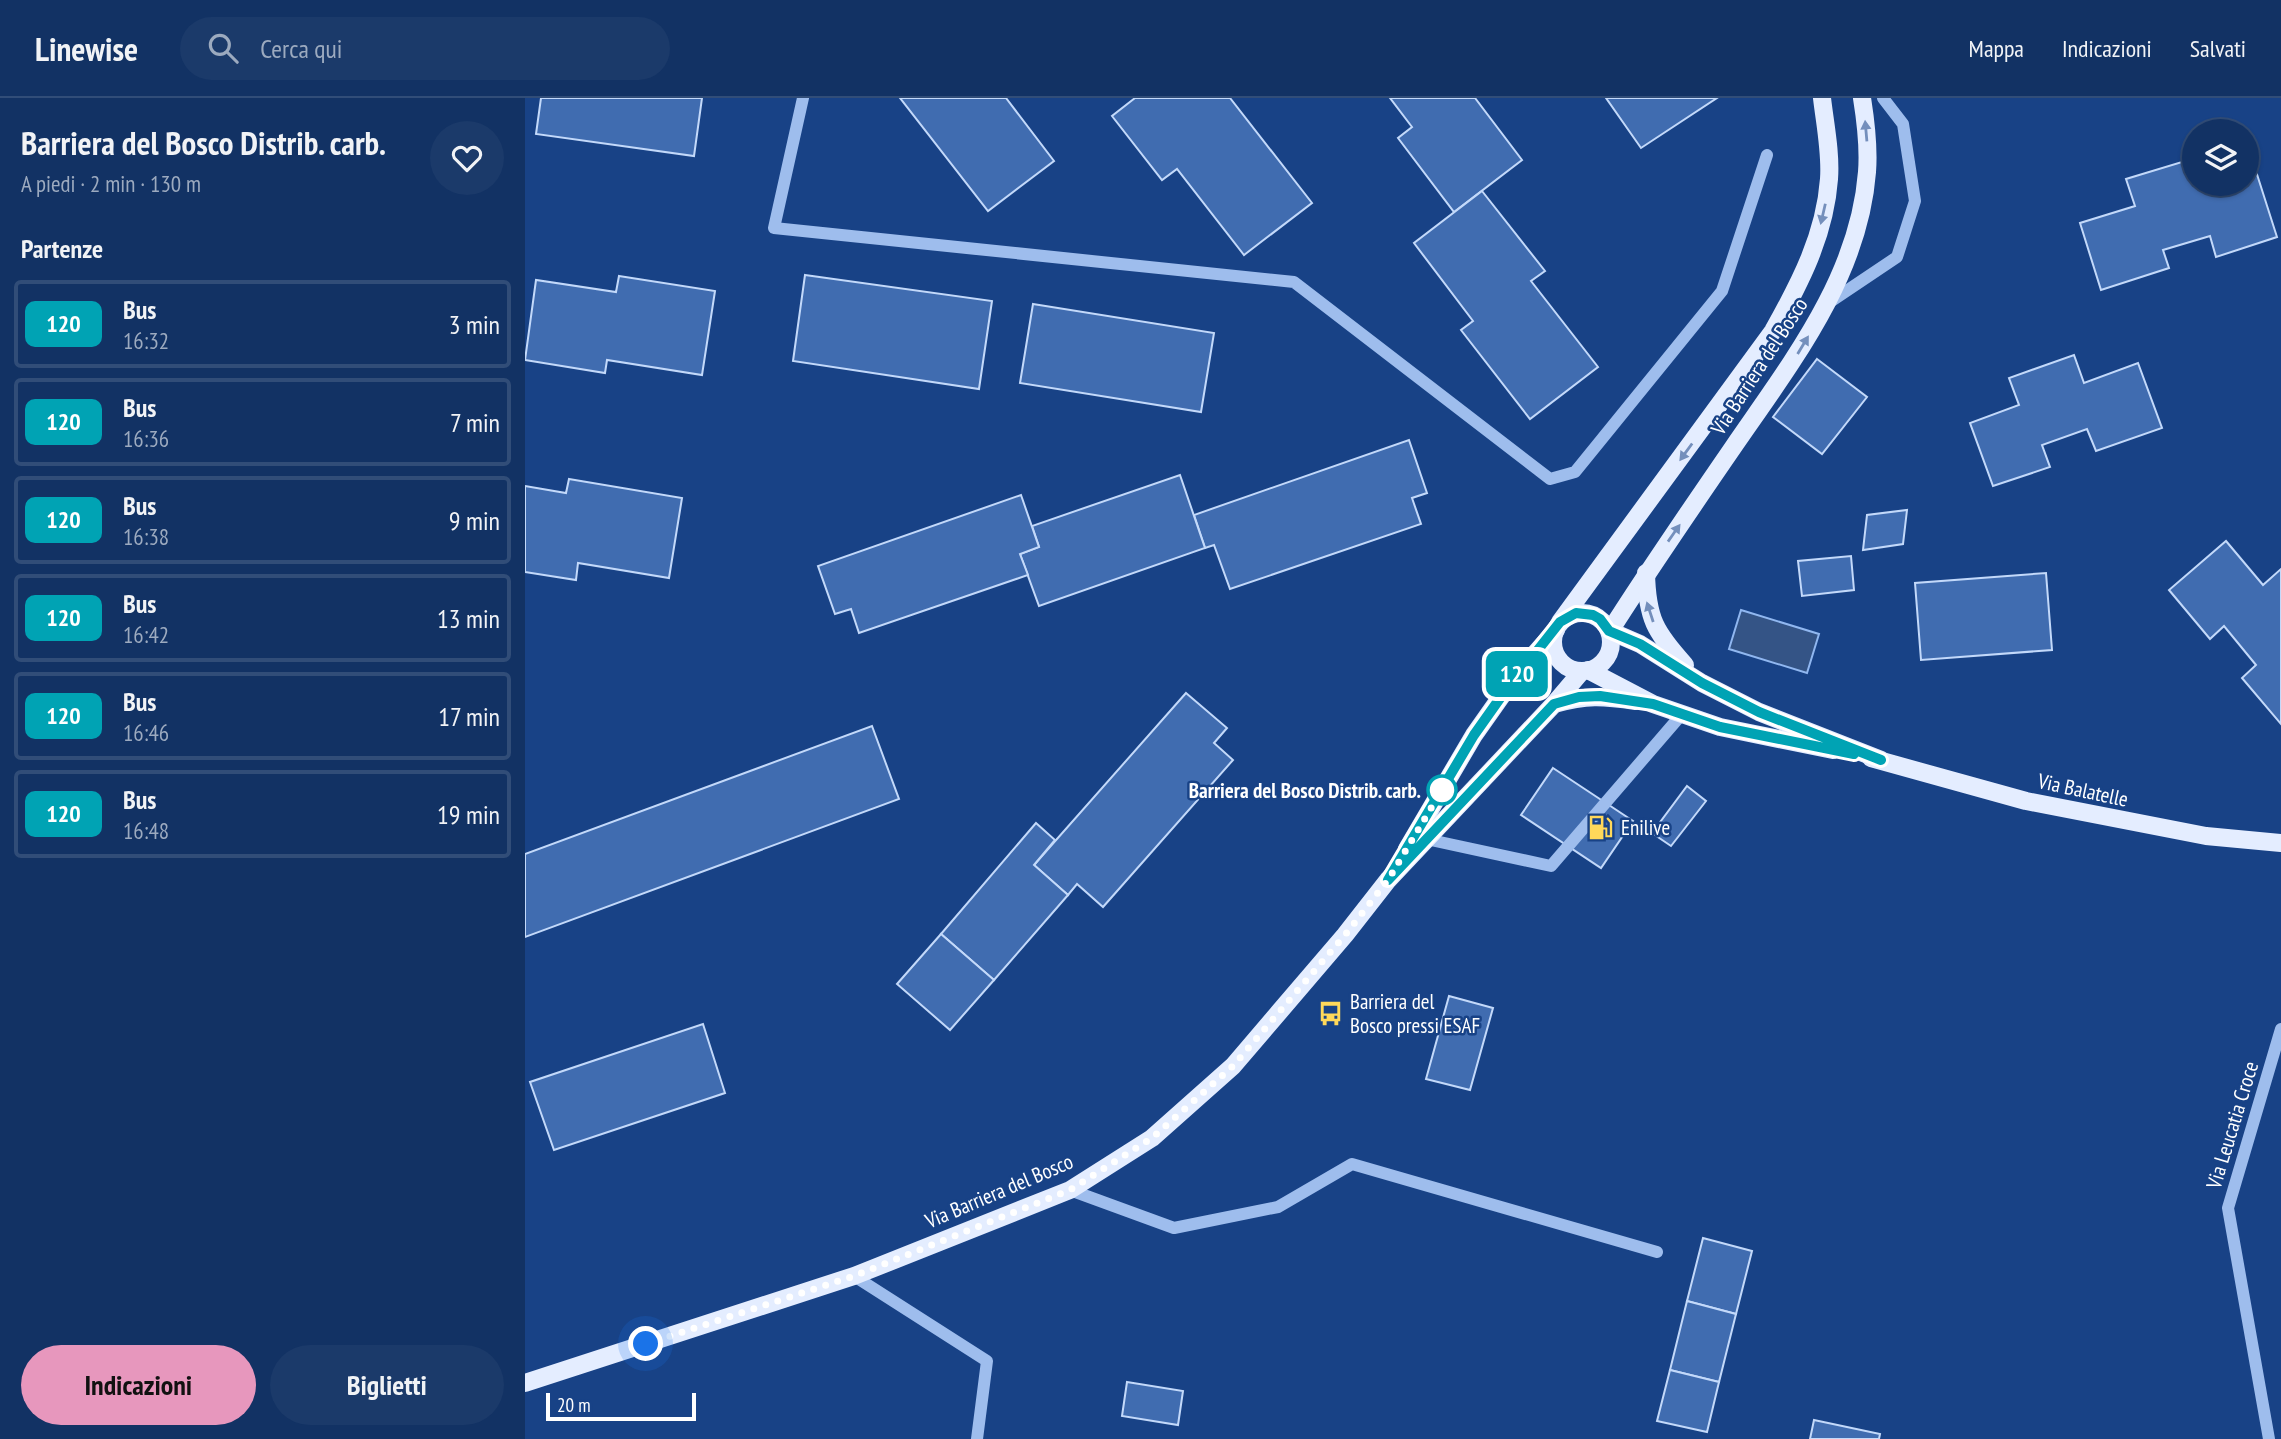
<!DOCTYPE html>
<html lang="it">
<head>
<meta charset="utf-8">
<style>
  body { margin:0; font-family:"PT Sans Narrow",sans-serif; background:#1b3a6a; color:#f1f3f6; height:100vh; display:flex; flex-direction:column; font-size:26px; white-space:nowrap }
  * { box-sizing:border-box; margin:0 }
  p { font-size:23px; color:#9caabf }
  .icon { flex:none; width:38px; height:38px; fill:none; stroke:currentColor; stroke-width:2; stroke-linecap:round; stroke-linejoin:round }
  .map { position:relative; flex:1; overflow:hidden }
  .drawer { display:flex; flex-direction:column; background:#123264; width:525px }
  .drawer>* { flex:none }
  .badge { padding:0 14px; border-radius:10px; font-size:24px; line-height:46px }
  .controls { position:absolute; left:1657px; top:21px; display:grid; gap:14px }
  .controls a { display:grid; place-items:center; width:77px; height:77px; border-radius:50%; background:#123264; box-shadow:0 2px 5px #0004,0 0 0 2px #314d78; font-size:35px }
  .scale { position:absolute; left:21px; bottom:18px; width:150px; box-sizing:border-box; padding-left:7px; border:4px solid #fff; border-top:0; font-size:19px; line-height:24px; white-space:nowrap; color:#fff; -webkit-text-stroke:5px #184286; paint-order:stroke }
  .you { position:absolute; width:35px; height:35px; margin:-18px; border:5px solid #fff; border-radius:50%; background:#1a73e8; box-shadow:0 0 0 10px #1a73e833 }
  .map>.badge { position:absolute; translate:-50% -50%; box-shadow:0 0 0 4px #fff }
  h2 { padding:0 21px; font-size:26px; line-height:63px }
  .round { display:grid; place-items:center; flex:none; width:74px; height:74px; border-radius:37px; background:#1b3a6a }
  .headline { display:flex; align-items:center; justify-content:space-between; height:119px; padding:0 21px }
  h1 { font-size:33px; font-weight:700; line-height:52px }
  .cta { display:flex; gap:14px; margin-top:auto; padding:14px 21px }
  .cta a { flex:1; height:80px; border-radius:42px; background:#e797bd; color:#111; font-size:28px; font-weight:700; line-height:80px; text-align:center }
  .cta a+a { background:#1b3a6a; color:#f1f3f6 }
  ul { padding:0; list-style:none }
  li { display:flex; align-items:center; gap:21px; height:88px; margin:0 14px 10px; padding:0 7px; border:4px solid #314d78; border-radius:7px }
  li div { flex:1 }
  li b { display:block; font-size:26px }
  li em { font-style:normal }
  li .badge { min-width:77px; font-weight:700; text-align:center }
  header { display:flex; align-items:center; gap:42px; box-sizing:border-box; height:98px; padding:0 35px; background:#123264; border-bottom:2px solid #314d78 }
  header strong { font-size:33px }
  nav { display:flex; gap:38px; margin-inline-start:auto; font-size:24px }
  .search { width:490px; height:63px; background:#1b3a6a; display:flex; align-items:center; gap:18px; box-sizing:border-box; padding:0 24px; border-radius:38px; color:#9caabf; font-size:26px }
  main { display:flex; flex:1; min-height:0 }
  .map>svg:first-child { display:block }
</style>
</head>
<body>
<header>
<strong>Linewise</strong>
<div class="search"><svg class="icon" aria-label="search" viewBox="0 0 24 24"><circle cx="10" cy="10" r="6"/><path d="M15 15l6 6"/></svg>Cerca qui</div>
<nav><a>Mappa</a><a>Indicazioni</a><a>Salvati</a></nav>
</header>
<main>
<section class="drawer">
<div class="headline"><div><h1>Barriera del Bosco Distrib. carb.</h1><p>A piedi · 2 min · 130 m</p></div><a class="round"><svg class="icon" aria-label="heart" viewBox="0 0 24 24"><path d="M12 20l-8-8c-3-5 5-10 8-4 3-6 11-1 8 4z"/></svg></a></div>
<h2>Partenze</h2>
<ul>
<li><span class="badge" style="background:#00a3b4;color:#fff">120</span><div><b>Bus</b><p>16:32</p></div><em>3 min</em></li>
<li><span class="badge" style="background:#00a3b4;color:#fff">120</span><div><b>Bus</b><p>16:36</p></div><em>7 min</em></li>
<li><span class="badge" style="background:#00a3b4;color:#fff">120</span><div><b>Bus</b><p>16:38</p></div><em>9 min</em></li>
<li><span class="badge" style="background:#00a3b4;color:#fff">120</span><div><b>Bus</b><p>16:42</p></div><em>13 min</em></li>
<li><span class="badge" style="background:#00a3b4;color:#fff">120</span><div><b>Bus</b><p>16:46</p></div><em>17 min</em></li>
<li><span class="badge" style="background:#00a3b4;color:#fff">120</span><div><b>Bus</b><p>16:48</p></div><em>19 min</em></li>
</ul>
<div class="cta"><a>Indicazioni</a><a>Biglietti</a></div>
</section>
<div class="map">
<svg width="1756" height="1341" viewBox="0 0 1756 1341">
  <rect width="100%" height="100%" fill="#184286"/>
  <polygon fill="#345486" stroke="#90b7f0" stroke-width="2" points="1216,512 1294,536 1282,575 1204,551"/>
  <g fill="#406cb0" stroke="#c3d9fa" stroke-width="2">
    <polygon points="16,0 177,0 169,58 11,36"/>
    <polygon points="375,0 481,0 529,63 463,113"/>
    <polygon points="610,0 705,0 787,105 719,157 652,71 637,82 587,18"/>
    <polygon points="865,0 950,0 997,62 929,114 873,40 887,29"/>
    <polygon points="1081,0 1192,0 1116,50"/>
    <polygon points="1722,45 1752,139 1691,159 1685,138 1638,152 1644,170 1576,192 1555,125 1610,108 1601,81 1670,60 1670,86 1722,86"/>
    <polygon points="957,93 1020,173 1006,183 1073,269 1005,321 936,232 948,223 889,145"/>
    <polygon points="280,177 467,203 454,291 268,263"/>
    <polygon points="94,178 190,193 177,277 82,262 80,275 0,262 11,182 91,194"/>
    <polygon points="508,206 689,235 676,314 495,285"/>
    <polygon points="1549,257 1559,285 1613,265 1637,330 1571,353 1562,331 1517,347 1525,369 1468,388 1445,325 1494,307 1484,280"/>
    <polygon points="1292,261 1342,299 1297,356 1248,319"/>
    <polygon points="884,342 902,395 887,400 896,426 705,491 689,447 680,450 669,417"/>
    <polygon points="655,377 680,450 514,508 495,456 514,449 507,428"/>
    <polygon points="44,381 157,400 144,480 53,465 51,482 0,474 0,388 41,395"/>
    <polygon points="496,397 514,449 495,456 503,477 334,535 326,511 310,516 293,468"/>
    <polygon points="1382,412 1378,446 1338,452 1342,417"/>
    <polygon points="1701,443 1738,487 1756,471 1756,626 1717,580 1731,567 1699,528 1685,541 1644,492"/>
    <polygon points="1326,458 1329,492 1277,498 1273,463"/>
    <polygon points="1521,475 1527,552 1396,562 1390,485"/>
    <polygon points="661,595 702,630 689,645 708,662 578,809 552,786 543,797 509,767"/>
    <polygon points="347,628 374,701 0,839 0,756"/>
    <polygon points="1028,670 1108,723 1076,770 996,717"/>
    <polygon points="1162,688 1181,703 1146,748 1127,735"/>
    <polygon points="511,725 530,742 509,767 543,797 469,882 416,836"/>
    <polygon points="416,836 469,882 425,932 372,886"/>
    <polygon points="924,898 968,910 945,992 901,981"/>
    <polygon points="178,926 200,995 29,1052 5,984"/>
    <polygon points="1178,1140 1227,1153 1211,1216 1162,1203"/>
    <polygon points="1162,1203 1211,1216 1194,1284 1145,1272"/>
    <polygon points="1145,1272 1194,1284 1182,1334 1132,1323"/>
    <polygon points="602,1284 658,1293 653,1327 597,1318"/>
    <polygon points="1289,1322 1355,1336 1354,1341 1285,1341"/>
  </g>
  <g fill="none" stroke-linecap="round" stroke-linejoin="round">
    <g stroke="#9ebded" stroke-width="12">
      <polyline points="278,0 249,130 769,184 1025,381 1050,374 1197,193 1242,57"/>
      <polyline points="1302,206 1372,159 1390,103 1378,26 1358,0"/>
      <polyline points="901,741 1026,768 1157,616"/>
      <polyline points="545,1092 649,1130 753,1109 827,1066 1132,1154"/>
      <polyline points="329,1178 462,1263 452,1341"/>
      <polyline points="1744,1341 1703,1110 1756,931"/>
    </g>
    <g stroke="#e4edff" stroke-width="18">
      <path d="M1337,0C1341,25 1344,49 1342,74C1334,179 1266,265 1209,348C1167,409 1125,470 1085,533L1115,546L1177,585L1234,614L1356,662"/>
      <path d="M1121,475C1122,520 1130,534 1160,567"/>
      <circle cx="1057" cy="544" r="29"/>
      <path d="M1035,524L1248,233C1275,185 1300,137 1304,81C1306,55 1300,26 1297,0"/>
      <polyline points="1063,572 1128,606 1195,629 1308,652"/>
      <path d="M1029,606C1062,597 1077,598 1111,603"/>
      <polyline points="1346,660 1501,703 1681,738 1756,745"/>
      <polyline points="882,751 949,637 992,576 1031,532"/>
      <polyline points="0,1285 329,1178 545,1092 627,1040 708,968 820,837 863,782 1029,606 1057,573"/>
    </g>
  </g>
  <defs><path id="oneway-solid" d="M-6-.8H1V-3.2L6.5 0L1 3.2V.8H-6Z" transform="scale(1.75)"/></defs>
  <g fill="#748fbc">
    <use href="#oneway-solid" transform="translate(1341 33) rotate(-95)"/>
    <use href="#oneway-solid" transform="translate(1298 116) rotate(103)"/>
    <use href="#oneway-solid" transform="translate(1278 247) rotate(-59)"/>
    <use href="#oneway-solid" transform="translate(1161 354) rotate(126)"/>
    <use href="#oneway-solid" transform="translate(1149 435) rotate(-55)"/>
    <use href="#oneway-solid" transform="translate(1125 514) rotate(-108)"/>
  </g>
  <g fill="none" stroke-linecap="round" stroke-linejoin="round">
    <defs>
      <polyline id="line" points="1329,656 1195,629 1128,606 1075,598 1054,599 1029,606 863,782 949,637 978,596 1035,524 1051,515 1068,517 1075,521 1084,533 1115,546 1177,585 1234,614 1356,662"/>
    </defs>
    <use href="#line" stroke="#fff" stroke-width="16"/>
    <use href="#line" stroke="#00a3b4" stroke-width="10"/>
    <polyline stroke="#fff" stroke-width="7" stroke-dasharray="0 12.6" points="121,1246 329,1178 545,1092 627,1040 708,968 820,837 863,782 917,692"/>
  </g>
  <defs>
    <symbol id="fuel-bare" viewBox="-9 -9 18 18"><path d="M-5.5-6h7V0h2V4h1.3V-2.5L3-4.5l.8-.8L6-3V5H2.5V1h-1V6h-7ZM-4.2-4.7v3.2H.2V-4.7Z" fill="#ffd85a" stroke="#184286" stroke-width="2.5" paint-order="stroke"/></symbol>
    <symbol id="bus-bare" viewBox="-9 -9 18 18"><path d="M-5-6H5V4H4V6H2V4H-2V6H-4V4H-5ZM-3.5-4V0h7V-4ZM-3.5 1.2v1.5H-2V1.2ZM2 1.2v1.5H3.5V1.2Z" fill="#ffd85a" stroke="#184286" stroke-width="2.5" paint-order="stroke"/></symbol>
  </defs>
  <g fill-rule="evenodd">
    <use href="#fuel-bare" x="1058" y="712" width="35" height="35"/>
    <use href="#bus-bare" x="788" y="898" width="35" height="35"/>
  </g>
  <circle fill="#fff" stroke="#00a3b4" stroke-width="3.5" cx="917" cy="692" r="14"/>
  <g text-anchor="middle" dominant-baseline="central" stroke-width="5" stroke-linejoin="round" paint-order="stroke">
    <g font-size="21" fill="#fff" stroke="#184286">
      <text transform="translate(1234 268) rotate(-57)">Via Barriera del Bosco</text>
      <text transform="translate(1558 692) rotate(12)">Via Balatelle</text>
      <text transform="translate(1707 1027) rotate(-73)">Via Leucatia Croce</text>
      <text transform="translate(474 1093) rotate(-23)">Via Barriera del Bosco</text>
    </g>
    <g font-size="21" font-weight="bold" fill="#fff" stroke="#184286" text-anchor="end">
      <text x="896" y="692">Barriera del Bosco Distrib. carb.</text>
    </g>
    <g font-size="21" fill="#fff" stroke="#184286" text-anchor="start">
      <text x="1096" y="729">Enilive</text>
      <text x="825" y="903">Barriera del<tspan x="825" dy="24">Bosco pressi ESAF</tspan></text>
    </g>
  </g>
</svg>
<div class="controls">
<a><svg class="icon" aria-label="layers" viewBox="0 0 24 24"><path d="M12 4l9 5-9 5-9-5zM3 14l9 5 9-5"/></svg></a>
</div>
<div class="scale">20 m</div>
<div class="you" style="left:121px;top:1246px"></div>
<b class="badge" style="left:992px;top:576px;background:#00a3b4;color:#fff">120</b>
</div>
</main>
</body>
</html>
